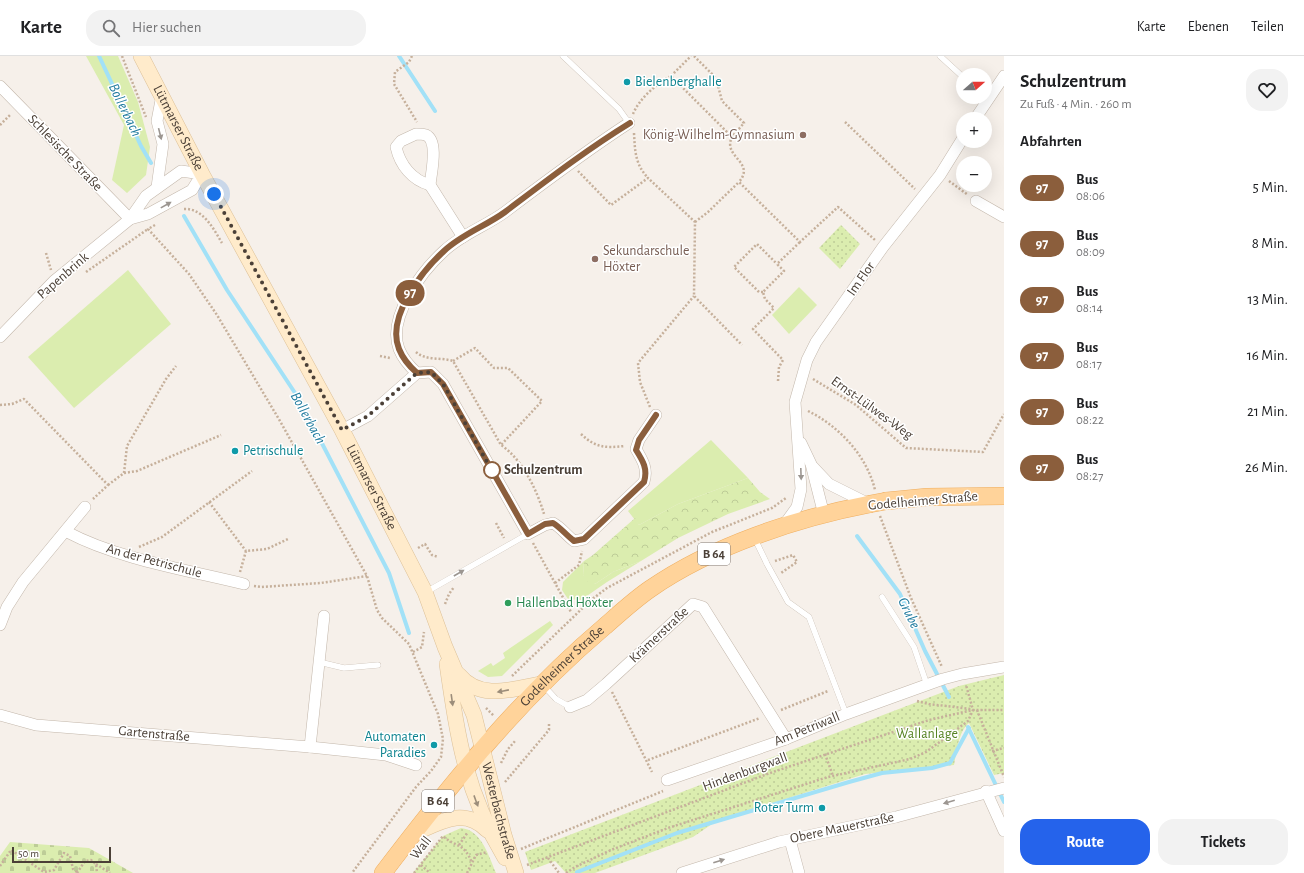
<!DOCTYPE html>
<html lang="de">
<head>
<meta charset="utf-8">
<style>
  body { margin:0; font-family:"Alegreya Sans",sans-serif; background:#f2f2f2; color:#202124; height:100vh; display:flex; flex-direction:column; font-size:15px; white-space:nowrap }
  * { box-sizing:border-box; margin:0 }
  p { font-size:13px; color:#757577 }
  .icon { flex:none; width:22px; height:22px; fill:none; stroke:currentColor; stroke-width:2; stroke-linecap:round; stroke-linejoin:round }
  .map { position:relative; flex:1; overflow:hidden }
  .sheet { display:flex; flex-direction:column; background:#fff; width:300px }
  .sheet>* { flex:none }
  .badge { padding:0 8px; border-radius:13px; font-size:14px; line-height:26px }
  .needle { width:26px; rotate:69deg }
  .fabs { position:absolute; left:956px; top:12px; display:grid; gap:8px }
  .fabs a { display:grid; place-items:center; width:36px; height:36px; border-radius:50%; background:#fff; box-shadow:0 4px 16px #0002; font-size:20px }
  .scale { position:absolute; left:12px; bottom:10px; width:99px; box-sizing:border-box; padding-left:4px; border:2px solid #4b4037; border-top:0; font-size:11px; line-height:14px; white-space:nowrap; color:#4b4037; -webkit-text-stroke:3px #fff; paint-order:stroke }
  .you { position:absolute; width:20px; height:20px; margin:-10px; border:3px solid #fff; border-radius:50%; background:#1a73e8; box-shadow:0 0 0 6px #1a73e833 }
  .map>.badge { position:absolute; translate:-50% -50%; box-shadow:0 0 0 2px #fff }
  h2 { padding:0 16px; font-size:15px; line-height:36px }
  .round { display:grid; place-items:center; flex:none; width:42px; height:42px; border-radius:16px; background:#f2f2f2 }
  .head { display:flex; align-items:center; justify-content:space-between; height:68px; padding:0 16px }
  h1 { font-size:19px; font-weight:700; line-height:30px }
  .button { display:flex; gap:8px; margin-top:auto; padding:8px 16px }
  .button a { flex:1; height:46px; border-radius:16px; background:#2563eb; color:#fff; font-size:16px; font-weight:700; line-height:46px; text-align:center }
  .button a+a { background:#f2f2f2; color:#202124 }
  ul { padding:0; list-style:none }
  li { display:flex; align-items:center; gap:12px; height:56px; padding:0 16px }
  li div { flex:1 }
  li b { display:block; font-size:15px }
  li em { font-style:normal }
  li .badge { min-width:44px; font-weight:700; text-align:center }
  header { display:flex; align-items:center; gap:24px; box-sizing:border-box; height:56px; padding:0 20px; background:#fff; border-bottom:1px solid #e0e0e0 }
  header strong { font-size:19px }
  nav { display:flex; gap:22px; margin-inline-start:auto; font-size:14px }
  .search { width:280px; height:36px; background:#f2f2f2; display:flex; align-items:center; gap:10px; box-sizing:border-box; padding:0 14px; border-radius:16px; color:#757577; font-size:15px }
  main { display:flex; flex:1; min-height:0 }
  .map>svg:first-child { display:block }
</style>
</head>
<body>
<header>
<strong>Karte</strong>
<div class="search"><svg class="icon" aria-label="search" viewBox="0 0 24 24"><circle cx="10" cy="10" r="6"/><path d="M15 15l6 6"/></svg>Hier suchen</div>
<nav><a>Karte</a><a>Ebenen</a><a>Teilen</a></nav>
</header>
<main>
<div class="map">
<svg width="1004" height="817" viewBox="0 0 1004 817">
  <defs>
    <pattern id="forest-crowns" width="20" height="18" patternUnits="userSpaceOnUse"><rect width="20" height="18" fill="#dbedaf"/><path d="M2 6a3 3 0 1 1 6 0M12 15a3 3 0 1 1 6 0" fill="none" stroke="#bdcc97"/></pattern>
    <pattern id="cemetery-stones" width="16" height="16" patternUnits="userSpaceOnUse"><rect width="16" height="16" fill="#dbedaf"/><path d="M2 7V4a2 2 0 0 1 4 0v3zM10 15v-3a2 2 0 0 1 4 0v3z" fill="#bdcc97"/></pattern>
    <pattern id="park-dots" width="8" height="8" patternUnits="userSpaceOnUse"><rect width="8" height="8" fill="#dbedaf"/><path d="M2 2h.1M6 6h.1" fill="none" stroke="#bdcc97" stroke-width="1.8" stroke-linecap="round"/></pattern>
  </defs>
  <rect width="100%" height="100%" fill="#f6f0ea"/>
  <g fill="#dbedaf">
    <polygon points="86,0 118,0 138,46 150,91 146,119 127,137 112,124 124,69"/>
    <polygon points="128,214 171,268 74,352 28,301"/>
    <polygon points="799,231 817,249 789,278 772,259"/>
    <polygon points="711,384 748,422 678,448 639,469 628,455"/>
    <polygon points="584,505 583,519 595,528 613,516 641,505 607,526 581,544 568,543 562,534 563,526"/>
    <polygon points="550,565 553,569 502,620 488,621 478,615 491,607 493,610 505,602 503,597"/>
  </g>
  <polygon fill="url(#forest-crowns)" points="748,422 760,436 770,443 728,458 678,482 641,505 613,516 595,528 588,526 583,519 584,505 593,499 635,462 639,469 678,448"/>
  <polygon fill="url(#cemetery-stones)" points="10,786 89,792 133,817 0,817 0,800"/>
  <g fill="url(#park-dots)">
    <polygon points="841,169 860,188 840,213 819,192"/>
    <path d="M1004,619V717L994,719L969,667C958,676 957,696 954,709L865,718L718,764L693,781L595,817H566L555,805L531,814L525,796L959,630Z"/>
    <path d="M461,772C482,774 489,801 496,817H413L443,780Z"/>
  </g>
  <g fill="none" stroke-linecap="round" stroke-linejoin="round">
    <g stroke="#a2e1f7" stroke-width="4">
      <polyline points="99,0 141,90 151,107"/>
      <polyline points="399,0 435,55"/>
      <polyline points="184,160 227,234 299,343 389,517 409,577"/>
      <polyline points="857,480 900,538 925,595 949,641"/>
      <polyline points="968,671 1004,746"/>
      <polyline points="577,816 677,777 849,726 882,717 932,712 950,707 969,672"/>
    </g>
    <defs>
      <g id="lane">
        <polyline points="563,0 619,53 629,67"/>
        <polyline points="940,0 963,21"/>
        <polyline points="755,483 767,508 788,546 809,561 846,658"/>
        <polyline points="426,536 528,478"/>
        <polyline points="882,541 914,591 927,629"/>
        <polyline points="319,606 344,612 378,609"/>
        <polyline points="544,630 556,643 570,651"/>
      </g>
      <g id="street">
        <polyline points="0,30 130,163"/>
        <polyline points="975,63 1004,20"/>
        <path d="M416,78C419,78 423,78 426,79C439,85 431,118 430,129C412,124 400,109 396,91L401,85Z"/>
        <polyline points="430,129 463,181"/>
        <polyline points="157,131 163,88 157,65 162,39"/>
        <polyline points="976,145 1004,161"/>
        <polyline points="0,281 54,225 130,163 146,140 181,115 202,118 192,134 148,158 130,163"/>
        <path d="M417,317C409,310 403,303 399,293C387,261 422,215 444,195C462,178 486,170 505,156C546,125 586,95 629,67"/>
        <path d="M342,374L368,360L417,317L431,316L443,328L528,478L545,469L553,467C562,472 566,479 574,485L584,483L644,426C648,413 643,405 636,393L639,384L656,359"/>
        <polyline points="801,387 811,408 824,459"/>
        <polyline points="813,411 829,428 869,448"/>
        <polyline points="784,469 797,451 801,433 795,346 807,304 816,286 883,191 940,119 963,82"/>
        <path d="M67,476C118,503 187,514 244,528"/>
        <polyline points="0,569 7,551 23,526 85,451"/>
        <polyline points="570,651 587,644 606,628 693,548 703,551 786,683"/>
        <polyline points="0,659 36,669 310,691 386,699 416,709"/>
        <polyline points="310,691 324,560"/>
        <polyline points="667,724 786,683 846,658 943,623 962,618 1004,611"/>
        <polyline points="986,735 1004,775"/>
        <polyline points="790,784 799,817"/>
        <polyline points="682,817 779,786 896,761 1004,732"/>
      </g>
      <g id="secondary">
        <path id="s1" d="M141,0L202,118L342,374L425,536L445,591L474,659L504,779L516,817"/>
        <path d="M447,608C458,683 465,735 505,802"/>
        <path d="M459,619C480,645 513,633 541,628"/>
        <path d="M413,778C439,767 463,750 487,774"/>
      </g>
      <g id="primary">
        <polyline points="886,445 927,441 1004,440"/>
        <path id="s2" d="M383,817C450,729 519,643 604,571C619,558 634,544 650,533C712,490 797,462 870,448"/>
      </g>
    </defs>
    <use href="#lane" stroke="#c3b7ab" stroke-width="6"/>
    <use href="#street" stroke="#c3b7ab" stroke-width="12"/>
    <use href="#secondary" stroke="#ddc198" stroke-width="16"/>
    <use href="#primary" stroke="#efae5f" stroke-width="18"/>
    <g stroke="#c6b09b" stroke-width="2.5" stroke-dasharray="2 2" stroke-linecap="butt">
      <polyline points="122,0 146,61"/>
      <polyline points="412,0 409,6 395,16 394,28 417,66"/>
      <polyline points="694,0 716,22 722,45 744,67 732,81"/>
      <polyline points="671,20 691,0"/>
      <path d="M633,58C639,43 657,27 671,20L732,81C722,101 756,106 739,126L800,186L838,151L875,184"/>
      <polyline points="845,66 915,133"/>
      <polyline points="0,69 11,58"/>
      <path d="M634,77C635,95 635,108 648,122"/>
      <polyline points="578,115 611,149 648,122 695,166 694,240 742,289"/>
      <polyline points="949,125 968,139"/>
      <path d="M184,153C203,152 213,172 222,187"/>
      <polyline points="695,166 708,156 739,126"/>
      <polyline points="155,169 148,173 189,218 217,259 280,365 367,520 377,554 382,562 409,588 438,658 443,683 441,701 431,715 416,731 352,817"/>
      <polyline points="46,197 51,214"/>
      <polyline points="86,216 148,173"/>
      <polyline points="763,236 759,236 734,211 757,188 777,208"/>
      <path d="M416,296C426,305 440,301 453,305L501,389C522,403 537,434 544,458"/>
      <polyline points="380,300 390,302"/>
      <polyline points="453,305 475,292 494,312 508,312 542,345 501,389"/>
      <polyline points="813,323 856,349 906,392 983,396 1004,358"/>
      <polyline points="778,325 779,311 783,304 753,273 774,252 765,243 763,236 784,215 777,208 800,186"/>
      <polyline points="0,349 12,348 24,343 108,429 93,443"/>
      <polyline points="650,351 640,326 638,307 694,240"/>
      <path d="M808,355C839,370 867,400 875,434"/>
      <path d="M581,378C596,392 605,392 625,390"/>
      <polyline points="124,417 127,390 166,323 176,310"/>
      <polyline points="108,429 124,417 137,415 221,379"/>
      <polyline points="209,446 246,495"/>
      <polyline points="880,460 911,542 942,611"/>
      <polyline points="496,467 504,482"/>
      <polyline points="533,487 571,556"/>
      <polyline points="139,491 162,481 252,415"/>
      <polyline points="418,492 425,488 432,499 438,501"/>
      <polyline points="775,505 793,499 797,506 781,517"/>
      <polyline points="240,516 246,495 267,493 288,483"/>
      <polyline points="555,527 579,509 582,495"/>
      <polyline points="254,530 261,531 321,527 367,520"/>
      <polyline points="445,548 449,538 454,531"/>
      <polyline points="413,596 422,591 424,576"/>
      <polyline points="512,620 591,544 607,532 712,476 772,452 786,442"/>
      <polyline points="612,636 652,716"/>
      <polyline points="917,645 929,648 971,653"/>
      <polyline points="486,652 494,660"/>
      <polyline points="781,654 828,635"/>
      <polyline points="977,654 1004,721"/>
      <polyline points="992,695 1004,692"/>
      <polyline points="825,698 833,720"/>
      <polyline points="648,704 760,662"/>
      <polyline points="501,707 508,693 516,684"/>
      <polyline points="505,726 549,674 549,666"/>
      <polyline points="459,789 468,776"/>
      <polyline points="521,793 663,735"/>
      <polyline points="548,802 559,817"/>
      <polyline points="96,808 110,817"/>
      <polyline points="421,809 430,817"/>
      <polyline points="527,809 770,717 929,664 973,654 1004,654"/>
      <polyline points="0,810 11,794 44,816 54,814 64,797 70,800 73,813 77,816"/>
      <polyline points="77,817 85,805 91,804 96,808 97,817"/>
      <path d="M414,817L443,780C456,792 464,786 472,807"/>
      <polyline points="467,817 476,799 487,796"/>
      <polyline points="566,817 575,811 611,794 668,772 828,721 910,703 926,696 968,665 973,654 966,629"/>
    </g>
    <use href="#lane" stroke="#fff" stroke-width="5.5"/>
    <use href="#street" stroke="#fff" stroke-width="11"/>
    <use href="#secondary" stroke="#ffebcb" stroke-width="15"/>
    <use href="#primary" stroke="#ffd39a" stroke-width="17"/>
    <defs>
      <polyline id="primary-bridge" points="870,448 886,445"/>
    </defs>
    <use href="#primary-bridge" stroke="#efae5f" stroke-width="18" stroke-linecap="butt"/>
    <use href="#primary-bridge" stroke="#ffd39a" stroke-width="17"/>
  </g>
  <defs><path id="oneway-solid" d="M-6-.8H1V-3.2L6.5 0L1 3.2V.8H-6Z"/></defs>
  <g fill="#9c9691">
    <use href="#oneway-solid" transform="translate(160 78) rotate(76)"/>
    <use href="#oneway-solid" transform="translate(166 149) rotate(-29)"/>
    <use href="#oneway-solid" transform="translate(801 418) rotate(88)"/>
    <use href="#oneway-solid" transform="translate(459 517) rotate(-30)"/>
    <use href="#oneway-solid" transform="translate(949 746) rotate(164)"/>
    <use href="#oneway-solid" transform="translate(719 805) rotate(-18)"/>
  </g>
  <g fill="#9c8d7a">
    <use href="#oneway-solid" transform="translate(503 635) rotate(169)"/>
    <use href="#oneway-solid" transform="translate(452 644) rotate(82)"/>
    <use href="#oneway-solid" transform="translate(476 745) rotate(70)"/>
  </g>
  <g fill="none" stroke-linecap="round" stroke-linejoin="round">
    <defs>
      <path id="line" d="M630,67C586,94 546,125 505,156C486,170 462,178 444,195C422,215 386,261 399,293C403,303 409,310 417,317L431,316L443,328L528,478L545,468L553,467C561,472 566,479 574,485L584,483L644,426C648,413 643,405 636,394L639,384L656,359"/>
    </defs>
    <use href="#line" stroke="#fff" stroke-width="9"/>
    <use href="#line" stroke="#8b5e3c" stroke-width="6"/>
    <polyline stroke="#4b4037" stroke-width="4" stroke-dasharray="0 7.2" points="214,138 342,374 368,360 417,317 431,316 443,328 495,420 492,414"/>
  </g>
  <g fill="#0f9aa8" stroke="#fff" stroke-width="1.5">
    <circle cx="627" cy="26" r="4"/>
    <circle cx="235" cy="395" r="4"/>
    <circle cx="434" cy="689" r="4"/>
    <circle cx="822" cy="752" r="4"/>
  </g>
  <g fill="#8d6e63" stroke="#fff" stroke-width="1.5">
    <circle cx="803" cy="79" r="4"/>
    <circle cx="595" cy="203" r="4"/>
  </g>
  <circle fill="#fff" stroke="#8b5e3c" stroke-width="2" cx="492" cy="414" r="8"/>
  <circle fill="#2e9e5b" stroke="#fff" stroke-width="1.5" cx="508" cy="547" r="4"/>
  <g text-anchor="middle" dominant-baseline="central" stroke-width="3" stroke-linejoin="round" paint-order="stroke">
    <g fill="#fff" stroke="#817973" stroke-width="1">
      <rect x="698" y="487" width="32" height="22" rx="3"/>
      <rect x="422" y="734" width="32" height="22" rx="3"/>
    </g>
    <g font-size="13" font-weight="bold" fill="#4b4037">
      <text x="714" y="498">B 64</text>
      <text x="438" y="745">B 64</text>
    </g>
    <g font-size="14" fill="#0d838f" stroke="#fff" text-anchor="start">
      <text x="635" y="26">Bielenberghalle</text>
      <text x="243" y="395">Petrischule</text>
      <text x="426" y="681" text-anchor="end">Automaten<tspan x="426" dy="16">Paradies</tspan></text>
      <text x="814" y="752" text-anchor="end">Roter Turm</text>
    </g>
    <g font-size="14" fill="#4b4037" stroke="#fff">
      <text stroke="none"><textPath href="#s1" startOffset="81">Lütmarser Straße</textPath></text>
      <text transform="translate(65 97) rotate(46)">Schlesische Straße</text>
      <text transform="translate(63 220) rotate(-41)">Papenbrink</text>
      <text transform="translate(861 223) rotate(-55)">Im Flor</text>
      <text transform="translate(872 352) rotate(36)">Ernst-Lülwes-Weg</text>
      <text stroke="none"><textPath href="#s1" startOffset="489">Lütmarser Straße</textPath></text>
      <text transform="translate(923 445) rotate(-5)">Godelheimer Straße</text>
      <text transform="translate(154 505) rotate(15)">An der Petrischule</text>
      <text transform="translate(659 579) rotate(-43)">Krämerstraße</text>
      <text stroke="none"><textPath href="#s2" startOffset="274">Godelheimer Straße</textPath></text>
      <text transform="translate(807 673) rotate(-22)">Am Petriwall</text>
      <text transform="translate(154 678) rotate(5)">Gartenstraße</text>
      <text transform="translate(745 716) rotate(-20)">Hindenburgwall</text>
      <text stroke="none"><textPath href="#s1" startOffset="838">Westerbachstraße</textPath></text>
      <text transform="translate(842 772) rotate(-12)">Obere Mauerstraße</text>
      <text transform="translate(421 792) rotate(-52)">Wall</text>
    </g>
    <g font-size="14" fill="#785e54" stroke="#fff" text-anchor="end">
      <text x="795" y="79">König-Wilhelm-Gymnasium</text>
      <text x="603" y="195" text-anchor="start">Sekundarschule<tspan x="603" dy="16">Höxter</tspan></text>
    </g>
    <g font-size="14" font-weight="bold" fill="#4b4037" stroke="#fff" text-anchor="start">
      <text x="504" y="414">Schulzentrum</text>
    </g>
    <g font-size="14" fill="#27864d" stroke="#fff" text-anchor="start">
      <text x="516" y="547">Hallenbad Höxter</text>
    </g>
    <g font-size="14" fill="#568323" stroke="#fff">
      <text x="927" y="678">Wallanlage</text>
    </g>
    <g font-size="15" font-style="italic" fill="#217c9f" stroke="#fff">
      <text transform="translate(125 54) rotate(64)">Bollerbach</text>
      <text transform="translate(308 362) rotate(61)">Bollerbach</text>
      <text transform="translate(909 557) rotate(64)">Grube</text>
    </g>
  </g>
</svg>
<div class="fabs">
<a><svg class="needle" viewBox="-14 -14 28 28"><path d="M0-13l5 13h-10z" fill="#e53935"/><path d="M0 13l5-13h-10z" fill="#757577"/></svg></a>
<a>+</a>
<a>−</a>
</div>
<div class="scale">50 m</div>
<div class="you" style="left:214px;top:138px"></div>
<b class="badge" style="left:410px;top:237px;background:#8b5e3c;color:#fff">97</b>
</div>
<section class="sheet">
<div class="head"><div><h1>Schulzentrum</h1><p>Zu Fuß · 4 Min. · 260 m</p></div><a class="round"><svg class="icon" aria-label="heart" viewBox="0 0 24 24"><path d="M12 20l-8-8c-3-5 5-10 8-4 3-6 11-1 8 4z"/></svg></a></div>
<h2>Abfahrten</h2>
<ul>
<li><span class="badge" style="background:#8b5e3c;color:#fff">97</span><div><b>Bus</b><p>08:06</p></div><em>5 Min.</em></li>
<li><span class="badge" style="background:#8b5e3c;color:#fff">97</span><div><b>Bus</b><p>08:09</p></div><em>8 Min.</em></li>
<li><span class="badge" style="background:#8b5e3c;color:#fff">97</span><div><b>Bus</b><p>08:14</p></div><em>13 Min.</em></li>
<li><span class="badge" style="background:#8b5e3c;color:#fff">97</span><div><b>Bus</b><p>08:17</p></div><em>16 Min.</em></li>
<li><span class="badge" style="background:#8b5e3c;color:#fff">97</span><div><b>Bus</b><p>08:22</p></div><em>21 Min.</em></li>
<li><span class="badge" style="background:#8b5e3c;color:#fff">97</span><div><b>Bus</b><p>08:27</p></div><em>26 Min.</em></li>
</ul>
<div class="button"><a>Route</a><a>Tickets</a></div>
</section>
</main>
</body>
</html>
